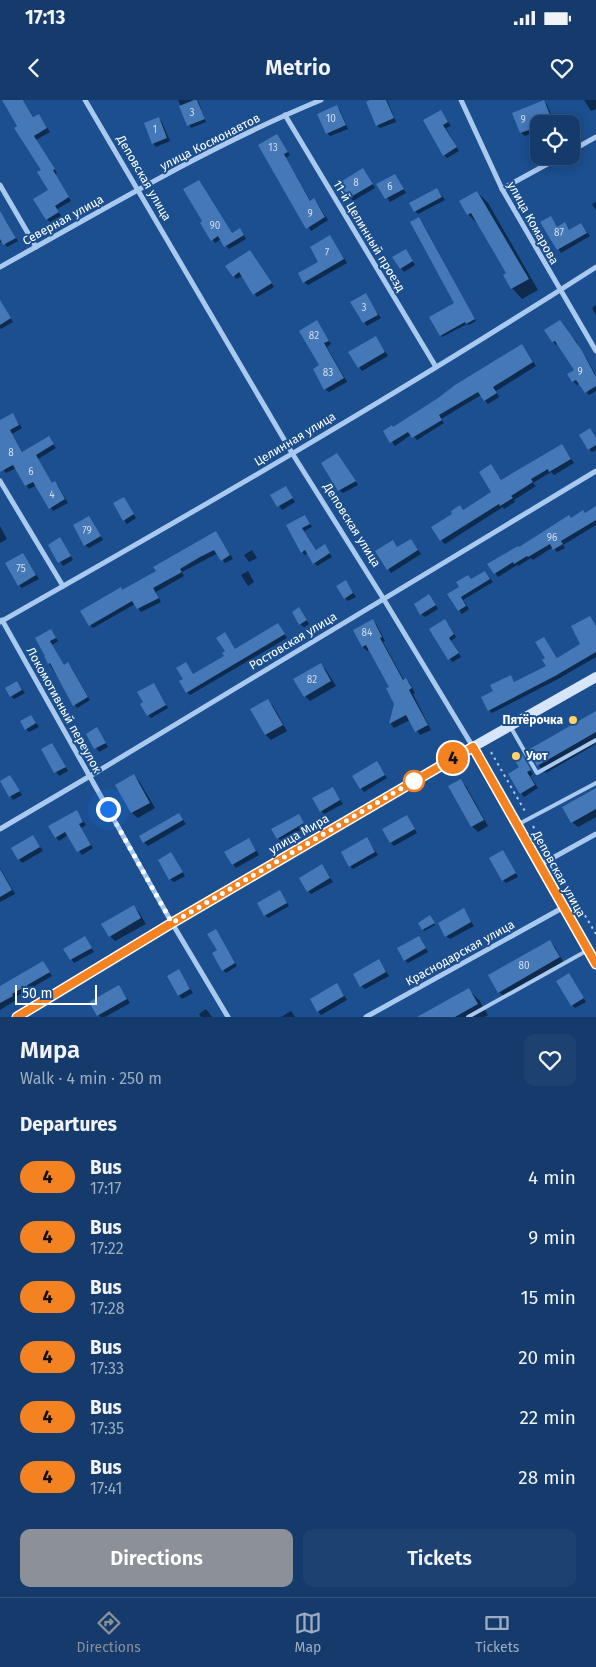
<!DOCTYPE html>
<html lang="en">
<head>
<meta charset="utf-8">
<style>
  body { margin:0; font-family:"Fira Sans",sans-serif; background:#1d4271; color:#f1f3f6; height:100vh; display:flex; flex-direction:column; font-size:19px; white-space:nowrap }
  * { box-sizing:border-box; margin:0 }
  p { font-size:16px; color:#9dadc1 }
  .icon { flex:none; width:28px; height:28px; fill:none; stroke:currentColor; stroke-width:2; stroke-linecap:round; stroke-linejoin:round }
  .map { position:relative; height:917px; overflow:hidden }
  .side { display:flex; flex-direction:column; background:#143b6b; flex:1 }
  .side>* { flex:none }
  .badge { padding:0 10px; border-radius:16px; font-size:18px; line-height:32px }
  .tools { position:absolute; left:530px; top:15px; display:grid; gap:10px }
  .tools a { display:grid; place-items:center; width:50px; height:50px; border-radius:10px; background:#143b6b; box-shadow:0 2px 12px #0003,0 0 0 1px #33557e; font-size:25px }
  .scale { position:absolute; left:15px; bottom:12px; width:82px; box-sizing:border-box; padding-left:5px; border:2px solid #fff; border-top:0; font-size:14px; line-height:18px; white-space:nowrap; color:#fff; -webkit-text-stroke:4px #1b4f8f; paint-order:stroke }
  .you { position:absolute; width:25px; height:25px; margin:-12px; border:4px solid #fff; border-radius:50%; background:#1a73e8; box-shadow:0 0 0 8px #1a73e833 }
  .map>.badge { position:absolute; translate:-50% -50%; box-shadow:0 0 0 2px #fff }
  h2 { padding:0 20px; font-size:19px; line-height:45px }
  .round { display:grid; place-items:center; flex:none; width:52px; height:52px; border-radius:10px; background:#1d4271 }
  .overview { display:flex; align-items:center; justify-content:space-between; height:85px; padding:0 20px }
  h1 { font-size:24px; font-weight:600; line-height:38px }
  .button { display:flex; gap:10px; margin-top:auto; padding:10px 20px }
  .button a { flex:1; height:58px; border-radius:10px; background:#8c9099; color:#fff; font-size:20px; font-weight:600; line-height:58px; text-align:center }
  .button a+a { background:#1d4271; color:#f1f3f6 }
  ul { padding:0; list-style:none }
  li { display:flex; align-items:center; gap:15px; height:60px; padding:0 20px }
  li div { flex:1 }
  li b { display:block; font-size:19px }
  li em { font-style:normal }
  li .badge { min-width:55px; font-weight:700; text-align:center }
  .status { display:flex; justify-content:space-between; align-items:center; height:35px; padding:0 25px; background:#143b6b; direction:ltr }
  .status svg { height:14px; fill:currentColor }
  header { display:flex; justify-content:space-between; align-items:center; height:65px; padding:0 20px; background:#143b6b; font-size:22px; font-weight:600 }
  .menu { display:flex; justify-content:space-around; align-items:center; height:70px; border-top:1px solid #33557e; background:#143b6b; font-size:14px; color:#9dadc1 }
  .menu a { display:grid; justify-items:center; gap:2px }
  .menu .on { color:#8c9099 }
  .map>svg:first-child { display:block }
</style>
</head>
<body>
<div class="status"><b>17:13</b><svg viewBox="0 0 49 12"><path d="M0 12V9h3v3zM5 12V6h3v6zM10 12V3h3v9zM15 12V0h3v12zM26 1h20v11H26zM47 4h2v5h-2z"/></svg></div>
<header><svg class="icon" aria-label="back" viewBox="0 0 24 24"><path d="M15 5l-7 7 7 7"/></svg>Metrio<svg class="icon" aria-label="heart" viewBox="0 0 24 24"><path d="M12 20l-8-8c-3-5 5-10 8-4 3-6 11-1 8 4z"/></svg></header>
<div class="map">
<svg width="596" height="917" viewBox="0 0 596 917">
  <rect width="100%" height="100%" fill="#1b4f8f"/>
  <g fill="#0007">
    <polygon points="3,0 23,0 34,18 39,15 50,32 36,40 57,73 55,74 71,101 57,109 61,116 50,122 47,119 49,91 42,70"/>
    <polygon points="178,0 198,0 206,22 191,28"/>
    <polygon points="373,0 387,0 396,22 380,28 377,25"/>
    <polygon points="584,0 596,0 596,9 591,11"/>
    <polygon points="544,1 547,5 555,24 539,24 539,30 525,36 521,33"/>
    <polygon points="337,7 340,10 348,29 330,36 327,33"/>
    <polygon points="441,12 451,26 446,28 459,51 447,58 444,55"/>
    <polygon points="159,18 162,22 170,41 156,47 153,43"/>
    <polygon points="280,39 290,55 286,58 311,102 317,103 328,120 311,131 260,46"/>
    <polygon points="366,73 375,88 353,101 341,83"/>
    <polygon points="394,75 406,93 390,102 378,84"/>
    <polygon points="437,89 445,100 418,114 415,111"/>
    <polygon points="477,92 488,103 538,190 522,199 512,188 508,174 479,125 468,114"/>
    <polygon points="596,102 596,110 592,104"/>
    <polygon points="550,117 558,128 564,124 570,131 581,124 590,136 561,153 542,122"/>
    <polygon points="0,118 5,119 18,141 7,147 3,141 0,143"/>
    <polygon points="421,120 476,221 469,225 467,224 442,237 441,236 456,203"/>
    <polygon points="201,123 232,134 243,133 246,139 229,149 221,139 215,143"/>
    <polygon points="330,137 347,163 308,185 304,182 320,162"/>
    <polygon points="406,151 415,165 404,172 401,168"/>
    <polygon points="253,155 274,187 257,197 242,176 237,179 234,176"/>
    <polygon points="365,195 381,218 367,226 352,202"/>
    <polygon points="0,202 13,222 1,229 0,228"/>
    <polygon points="596,205 596,215 592,208"/>
    <polygon points="317,222 331,244 327,247 347,282 329,292 325,289 321,265"/>
    <polygon points="546,230 573,238 576,241 595,273 596,291 589,295 580,283 577,285 573,281 569,275 576,270 558,244 556,245 553,241"/>
    <polygon points="376,237 388,256 362,271 359,267"/>
    <polygon points="525,249 536,266 496,291 499,297 488,304 481,295 441,319 444,323 417,340 412,334 395,346 384,331 393,328"/>
    <polygon points="13,315 22,328 12,334 23,353 49,338 56,348 38,359 52,384 55,383 58,386 68,403 53,411 37,385 29,389 16,368 6,373 0,366 0,322"/>
    <polygon points="596,338 596,350 592,352 589,349"/>
    <polygon points="562,345 574,363 554,375 551,372 533,383 536,386 514,400 515,402 504,409 503,407 445,444 441,440 433,427 493,393 491,366 502,381"/>
    <polygon points="340,358 358,385 343,393 339,390"/>
    <polygon points="285,387 295,402 282,410 272,395"/>
    <polygon points="124,399 136,418 127,424 124,420"/>
    <polygon points="596,408 596,425 563,445 565,448 557,452 553,447 533,460 531,458 518,466 517,465 498,477 489,464 571,419"/>
    <polygon points="305,416 312,427 304,431 317,451 325,446 332,457 317,466 308,453 305,455 302,452 287,426"/>
    <polygon points="89,417 103,440 89,448 85,445"/>
    <polygon points="0,426 7,439 0,443"/>
    <polygon points="216,432 233,459 225,463 218,453 182,472 184,476 156,492 161,502 141,512 135,504 93,528 90,525 121,489 123,491 157,471"/>
    <polygon points="60,439 73,460 63,466 49,445"/>
    <polygon points="411,440 421,454 391,473 377,452 393,442 398,448"/>
    <polygon points="252,450 257,458 249,462 244,455"/>
    <polygon points="23,455 39,479 22,488 19,485"/>
    <polygon points="248,471 254,482 248,486 241,475"/>
    <polygon points="485,472 493,482 463,500 469,509 462,514 449,495"/>
    <polygon points="345,481 356,497 348,501 345,498"/>
    <polygon points="432,499 438,509 425,517 421,514"/>
    <polygon points="299,509 309,524 304,527 300,524"/>
    <polygon points="373,521 377,525 385,541 383,542 404,580 406,579 410,583 415,593 413,594 431,630 420,635 410,620 394,628 391,624 396,604 390,588 370,549 367,551 363,547"/>
    <polygon points="278,524 287,538 190,595 187,592 193,575 226,556 225,534 235,550"/>
    <polygon points="448,524 456,537 451,541 461,557 452,562 431,529"/>
    <polygon points="596,526 596,557 558,579 492,613 489,610 495,592 511,577 515,583 548,567 544,538 558,559 582,545"/>
    <polygon points="51,531 58,541 52,545 64,566 68,564 71,567 90,600 77,608 45,557"/>
    <polygon points="321,564 326,570 336,586 310,601 305,596"/>
    <polygon points="17,582 25,593 14,599 11,596"/>
    <polygon points="156,587 168,608 151,618 148,615"/>
    <polygon points="268,601 273,606 287,631 271,640 266,635 252,610"/>
    <polygon points="596,612 596,644 546,673 538,665 530,650"/>
    <polygon points="31,616 39,627 29,632 26,629"/>
    <polygon points="97,629 108,647 99,652 87,635"/>
    <polygon points="52,644 68,671 59,676 42,650"/>
    <polygon points="521,655 533,674 530,676 538,688 524,697 521,693"/>
    <polygon points="377,663 387,678 364,692 361,688"/>
    <polygon points="10,676 22,695 13,700 1,681"/>
    <polygon points="134,676 139,681 155,708 138,718 132,713 117,685"/>
    <polygon points="460,680 466,686 488,726 478,732 472,726"/>
    <polygon points="332,688 343,704 324,714 321,711"/>
    <polygon points="596,689 596,717 578,727 572,722"/>
    <polygon points="76,711 86,725 81,728 93,748 82,755 68,735 59,741 56,737"/>
    <polygon points="179,715 186,724 148,746 144,742 141,736"/>
    <polygon points="298,715 306,727 281,741 278,738"/>
    <polygon points="407,716 417,733 394,746 391,743"/>
    <polygon points="33,737 43,751 22,763 19,759"/>
    <polygon points="367,739 378,755 353,769 350,766"/>
    <polygon points="249,740 259,755 236,768 233,764"/>
    <polygon points="503,752 518,777 506,783 503,780"/>
    <polygon points="171,754 185,776 174,782 170,779"/>
    <polygon points="322,766 333,782 311,794 308,791"/>
    <polygon points="0,768 15,794 0,802"/>
    <polygon points="280,792 289,806 268,818 265,815"/>
    <polygon points="134,807 139,812 146,824 115,841 110,836"/>
    <polygon points="463,810 474,826 450,839 446,836"/>
    <polygon points="431,818 435,825 424,831 419,823"/>
    <polygon points="215,830 237,866 226,873 223,870 218,851"/>
    <polygon points="418,837 428,852 408,863 405,860"/>
    <polygon points="85,838 94,852 74,863 65,849"/>
    <polygon points="550,842 555,847 564,863 504,897 499,892"/>
    <polygon points="379,861 389,876 365,889 361,886"/>
    <polygon points="43,863 52,876 14,898 16,900 0,910 0,888"/>
    <polygon points="179,871 193,893 182,899 179,895"/>
    <polygon points="569,875 586,902 575,908 572,905"/>
    <polygon points="337,885 347,900 321,915 318,911"/>
    <polygon points="119,886 130,903 105,917 100,917 91,903"/>
    <polygon points="468,889 479,900 488,915 484,917 420,917"/>
    <polygon points="206,909 212,917 201,917 199,914"/>
    <polygon points="291,911 295,917 281,917"/>
  </g>
  <g fill="#4478b7">
    <polygon points="2,0 23,0 33,17 39,14 47,28 34,36 55,69 53,70 69,97 55,106 59,112 46,120 33,99 48,90 37,72 41,70 14,28 17,26"/>
    <polygon points="194,0 197,0 205,19 187,26 179,6"/>
    <polygon points="370,0 386,0 394,18 376,26 366,2"/>
    <polygon points="544,0 552,20 539,24 539,26 535,28 520,33 512,13"/>
    <polygon points="337,5 346,25 326,34 317,14"/>
    <polygon points="441,10 448,22 443,25 457,47 443,56 423,20"/>
    <polygon points="159,17 167,38 152,44 144,23"/>
    <polygon points="277,34 288,52 284,54 310,101 314,98 325,117 306,129 258,45"/>
    <polygon points="363,68 373,84 349,98 339,83"/>
    <polygon points="395,74 404,89 385,99 376,84"/>
    <polygon points="199,80 232,133 240,128 244,135 224,147 218,136 211,141 200,123 202,121 183,89"/>
    <polygon points="437,88 442,97 414,112 409,103"/>
    <polygon points="477,91 529,179 511,189 503,175 506,173 471,113 467,115 459,101"/>
    <polygon points="0,111 16,138 3,145 0,139"/>
    <polygon points="551,116 557,127 565,122 569,130 581,123 587,133 557,150 540,122"/>
    <polygon points="419,117 475,219 466,224 465,222 440,236 429,217 454,203 410,122"/>
    <polygon points="330,135 344,159 303,183 298,173 318,162 310,147"/>
    <polygon points="406,149 413,161 400,169 392,157"/>
    <polygon points="250,150 272,183 253,195 239,172 233,177 225,166"/>
    <polygon points="366,193 378,215 363,223 350,202"/>
    <polygon points="0,200 11,218 0,225"/>
    <polygon points="317,220 329,241 324,243 344,278 324,290 313,269 319,265 299,231"/>
    <polygon points="560,220 581,249 596,277 596,286 585,293 576,280 572,282 567,274 574,270 555,241 552,242 544,230"/>
    <polygon points="376,236 385,252 358,268 348,252"/>
    <polygon points="522,244 533,262 493,287 497,293 484,301 478,292 439,315 442,320 412,338 408,332 390,343 383,331 392,325 393,327 438,298 455,285"/>
    <polygon points="13,313 19,325 10,330 22,352 49,336 54,344 36,355 52,383 55,381 65,399 49,409 33,382 25,386 13,365 0,372 0,320"/>
    <polygon points="590,328 596,338 596,345 588,350 579,335"/>
    <polygon points="562,344 571,359 549,372 548,369 531,379 533,382 511,396 513,398 500,406 499,404 440,441 431,427 452,414 451,411 460,405 463,410 491,392 479,372 491,364 501,380"/>
    <polygon points="337,353 356,381 338,391 321,363"/>
    <polygon points="286,386 293,398 277,407 270,395"/>
    <polygon points="124,397 134,414 123,421 113,403"/>
    <polygon points="596,406 596,420 561,441 563,444 553,450 550,444 528,457 527,456 514,464 513,462 494,474 487,464 518,446 519,447 569,415 571,418 583,410 585,413"/>
    <polygon points="305,415 310,424 302,428 316,450 325,444 330,453 313,464 305,450 301,453 286,425"/>
    <polygon points="89,416 101,436 84,446 73,425"/>
    <polygon points="216,431 230,455 221,461 214,450 200,457 180,469 182,472 153,488 159,498 137,509 132,501 89,526 80,511 121,487 122,490 156,471 153,467"/>
    <polygon points="60,437 71,456 58,463 48,445"/>
    <polygon points="411,439 418,450 387,470 375,451 393,440 397,447"/>
    <polygon points="23,453 36,475 18,486 5,463"/>
    <polygon points="485,471 490,479 461,497 466,506 458,511 447,494 459,487 456,482 468,475 471,479"/>
    <polygon points="346,480 353,493 344,499 336,486"/>
    <polygon points="429,494 436,505 420,515 414,504"/>
    <polygon points="299,507 307,520 299,525 292,512"/>
    <polygon points="590,516 596,526 596,552 555,576 488,611 481,597 493,591 490,585 511,575 514,582 546,566 542,560 545,558 535,542 544,537 557,558 580,544 571,526"/>
    <polygon points="373,519 382,537 380,538 403,580 406,578 412,588 409,590 428,625 415,632 406,615 389,624 394,604 386,588 389,587 366,545 362,547 353,530"/>
    <polygon points="445,519 454,534 449,538 459,553 448,560 429,529"/>
    <polygon points="278,523 285,534 186,593 179,581 183,579 176,568 186,562 193,574 224,556 222,553 225,551 216,538 225,532 235,549"/>
    <polygon points="51,529 56,538 50,541 64,565 68,562 88,597 73,606 50,563 48,564 44,556 45,556 35,538"/>
    <polygon points="321,563 331,581 304,597 293,579"/>
    <polygon points="17,581 22,590 10,597 5,588"/>
    <polygon points="154,583 166,605 147,616 140,604 143,602 137,592"/>
    <polygon points="268,599 283,625 265,635 250,609"/>
    <polygon points="596,611 596,632 537,666 528,650"/>
    <polygon points="31,615 36,623 25,630 20,621"/>
    <polygon points="97,627 106,643 94,649 86,634"/>
    <polygon points="52,643 66,667 54,673 41,649"/>
    <polygon points="522,654 531,670 527,672 535,685 520,694 508,674 519,667 513,658"/>
    <polygon points="377,661 385,675 360,689 352,676"/>
    <polygon points="134,674 150,703 131,713 115,685"/>
    <polygon points="10,675 20,691 9,697 0,681"/>
    <polygon points="461,679 484,720 471,727 448,686"/>
    <polygon points="333,687 340,700 320,712 312,698"/>
    <polygon points="596,688 596,709 571,723 562,707"/>
    <polygon points="77,710 83,722 79,724 91,745 77,752 65,732 55,738 48,726"/>
    <polygon points="179,713 183,720 143,743 139,736"/>
    <polygon points="299,714 304,723 277,739 271,729"/>
    <polygon points="407,715 415,729 390,743 382,729"/>
    <polygon points="33,735 40,747 18,760 11,748"/>
    <polygon points="367,737 375,752 349,767 341,752"/>
    <polygon points="249,738 256,751 232,765 224,752"/>
    <polygon points="503,750 516,773 502,781 489,758"/>
    <polygon points="171,752 183,772 169,780 158,760"/>
    <polygon points="322,764 330,778 307,792 299,778"/>
    <polygon points="0,769 12,790 0,797"/>
    <polygon points="280,790 287,803 264,816 257,803"/>
    <polygon points="134,805 141,818 109,837 101,824"/>
    <polygon points="464,808 471,822 445,837 438,823"/>
    <polygon points="430,815 435,823 422,830 418,823"/>
    <polygon points="216,829 235,863 222,871 212,853 217,850 207,834"/>
    <polygon points="85,836 92,848 70,860 63,849"/>
    <polygon points="419,836 426,848 404,861 397,848"/>
    <polygon points="550,840 560,857 498,893 488,875"/>
    <polygon points="379,859 386,872 360,887 353,874"/>
    <polygon points="43,861 50,872 12,894 13,896 0,903 0,886"/>
    <polygon points="179,869 190,889 178,896 167,876"/>
    <polygon points="569,873 584,898 571,906 556,881"/>
    <polygon points="337,883 344,896 317,912 310,899"/>
    <polygon points="119,885 127,899 97,916 89,902"/>
    <polygon points="469,888 478,904 455,917 417,917"/>
  </g>
  <g fill="none" stroke-linecap="round" stroke-linejoin="round">
    <g stroke="#a9c9ee" stroke-width="2" stroke-dasharray="2.5 4" stroke-linecap="butt">
      <polyline points="491,652 526,713"/>
      <polyline points="533,726 548,752"/>
      <polyline points="555,765 596,834"/>
    </g>
    <g stroke="#a9c9ee" stroke-width="4">
      <polyline points="510,626 537,673 596,640"/>
      <polyline points="517,725 596,683"/>
      <polyline points="468,917 588,850"/>
    </g>
    <g stroke="#a9c9ee" stroke-width="5">
      <polyline points="85,0 292,353 383,498 473,647"/>
      <polyline points="461,0 502,89 596,251"/>
      <polyline points="285,15 436,267"/>
      <polyline points="571,51 596,37"/>
      <polyline points="0,85 36,147"/>
      <polyline points="502,89 562,56"/>
      <path d="M0,167C105,109 209,46 321,0"/>
      <polyline points="0,381 63,486"/>
      <polyline points="2,520 172,823 228,917"/>
      <path d="M0,522C201,408 402,292 596,167"/>
      <polyline points="0,729 90,676 596,371"/>
      <polyline points="540,765 596,734"/>
      <polyline points="366,917 564,807"/>
    </g>
    <polyline stroke="#a9c9ee" stroke-width="9" points="17,917 172,823 473,647"/>
    <polyline stroke="#d6e6fa" stroke-width="10" points="596,577 473,647 596,864"/>
  </g>
  <g fill="none" stroke-linecap="round" stroke-linejoin="round">
    <defs>
      <polyline id="line" points="17,917 172,823 473,647 596,864"/>
    </defs>
    <use href="#line" stroke="#fff" stroke-width="11"/>
    <use href="#line" stroke="#f58220" stroke-width="8"/>
    <polyline stroke="#fff" stroke-width="5" stroke-dasharray="0 9" points="108,709 172,823 414,681"/>
  </g>
  <g fill="#ffd166" stroke="#1b4f8f" stroke-width="2">
    <circle cx="573" cy="620" r="5"/>
    <circle cx="516" cy="656" r="5"/>
  </g>
  <circle fill="#fff" stroke="#f58220" stroke-width="2.5" cx="414" cy="681" r="10"/>
  <g text-anchor="middle" dominant-baseline="central" stroke-width="4" stroke-linejoin="round" paint-order="stroke">
    <g font-size="10" fill="#d0dded">
      <text x="192" y="13">3</text>
      <text x="331" y="19">10</text>
      <text x="523" y="20">9</text>
      <text x="155" y="30">1</text>
      <text x="273" y="48">13</text>
      <text x="356" y="83">8</text>
      <text x="390" y="87">6</text>
      <text x="310" y="114">9</text>
      <text x="215" y="126">90</text>
      <text x="559" y="133">87</text>
      <text x="327" y="153">7</text>
      <text x="364" y="208">3</text>
      <text x="314" y="236">82</text>
      <text x="580" y="272">9</text>
      <text x="328" y="273">83</text>
      <text x="11" y="353">8</text>
      <text x="31" y="372">6</text>
      <text x="52" y="395">4</text>
      <text x="87" y="431">79</text>
      <text x="552" y="438">96</text>
      <text x="21" y="469">75</text>
      <text x="367" y="533">84</text>
      <text x="312" y="580">82</text>
      <text x="524" y="866">80</text>
    </g>
    <g font-size="12" fill="#fff" stroke="#1b4f8f">
      <text transform="translate(210 42) rotate(-27)">улица Космонавтов</text>
      <text transform="translate(144 78) rotate(60)">Деповская улица</text>
      <text transform="translate(63 120) rotate(-29)">Северная улица</text>
      <text transform="translate(533 123) rotate(61)">улица Комарова</text>
      <text transform="translate(369 136) rotate(59)">11-й Целинный проезд</text>
      <text transform="translate(295 339) rotate(-31)">Целинная улица</text>
      <text transform="translate(352 425) rotate(58)">Деповская улица</text>
      <text transform="translate(293 541) rotate(-31)">Ростовская улица</text>
      <text transform="translate(64 610) rotate(61)">Локомотивный переулок</text>
      <text transform="translate(299 734) rotate(-30)">улица Мира</text>
      <text transform="translate(559 774) rotate(61)">Деповская улица</text>
      <text transform="translate(460 853) rotate(-29)">Краснодарская улица</text>
    </g>
    <g font-size="12" font-weight="bold" fill="#fff" stroke="#1b4f8f" text-anchor="end">
      <text x="563" y="620">Пятёрочка</text>
      <text x="526" y="656" text-anchor="start">Уют</text>
    </g>
  </g>
</svg>
<div class="tools">
<a><svg class="icon" aria-label="locate" viewBox="0 0 24 24"><circle cx="12" cy="12" r="6"/><path d="M12 2v4M12 18v4M2 12h4M18 12h4"/></svg></a>
</div>
<div class="scale">50 m</div>
<div class="you" style="left:108px;top:709px"></div>
<b class="badge" style="left:453px;top:658px;background:#f58220;color:#111">4</b>
</div>
<section class="side">
<div class="overview"><div><h1>Мира</h1><p>Walk · 4 min · 250 m</p></div><a class="round"><svg class="icon" aria-label="heart" viewBox="0 0 24 24"><path d="M12 20l-8-8c-3-5 5-10 8-4 3-6 11-1 8 4z"/></svg></a></div>
<h2>Departures</h2>
<ul>
<li><span class="badge" style="background:#f58220;color:#111">4</span><div><b>Bus</b><p>17:17</p></div><em>4 min</em></li>
<li><span class="badge" style="background:#f58220;color:#111">4</span><div><b>Bus</b><p>17:22</p></div><em>9 min</em></li>
<li><span class="badge" style="background:#f58220;color:#111">4</span><div><b>Bus</b><p>17:28</p></div><em>15 min</em></li>
<li><span class="badge" style="background:#f58220;color:#111">4</span><div><b>Bus</b><p>17:33</p></div><em>20 min</em></li>
<li><span class="badge" style="background:#f58220;color:#111">4</span><div><b>Bus</b><p>17:35</p></div><em>22 min</em></li>
<li><span class="badge" style="background:#f58220;color:#111">4</span><div><b>Bus</b><p>17:41</p></div><em>28 min</em></li>
</ul>
<div class="button"><a>Directions</a><a>Tickets</a></div>
</section>
<nav class="menu">
<a class="on"><svg class="icon" aria-label="directions" viewBox="0 0 24 24"><path d="M12 3l9 9-9 9-9-9zM9 14v-3h6M13 9l2 2-2 2"/></svg>Directions</a>
<a><svg class="icon" aria-label="map" viewBox="0 0 24 24"><path d="M3 6l6-2 6 2 6-2v14l-6 2-6-2-6 2zM9 4v14M15 6v14"/></svg>Map</a>
<a><svg class="icon" aria-label="tickets" viewBox="0 0 24 24"><path d="M3 7h18v10H3zM15 7v10"/></svg>Tickets</a>
</nav>
</body>
</html>
